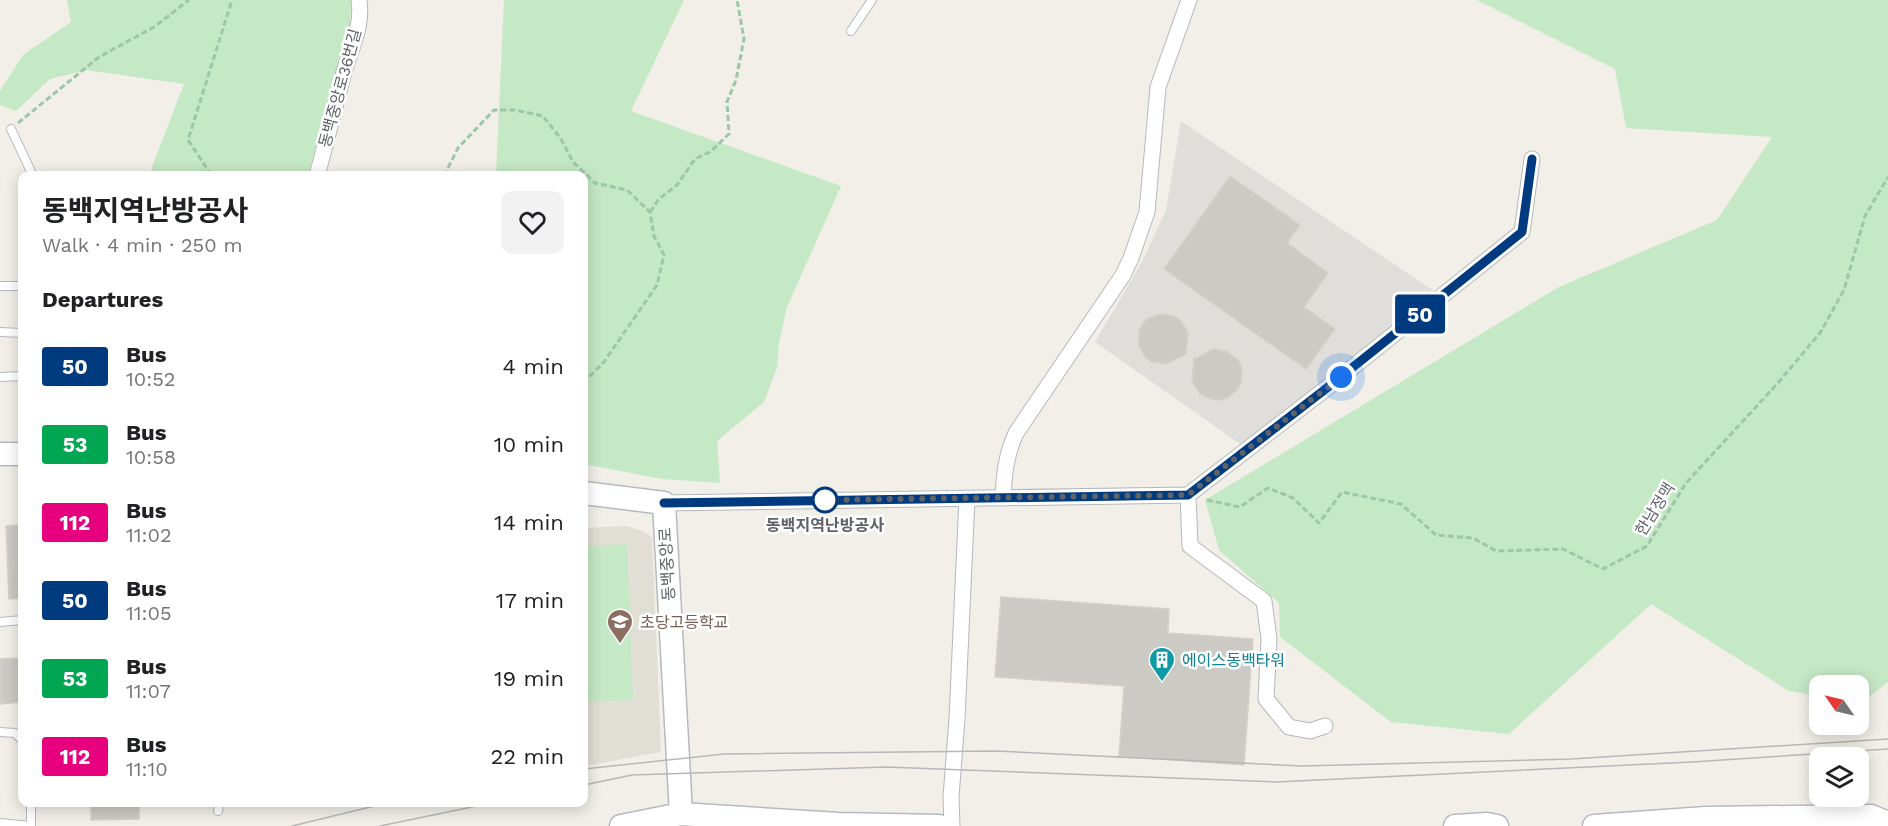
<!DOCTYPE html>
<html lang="en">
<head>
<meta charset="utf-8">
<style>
  body { margin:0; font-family:"Work Sans","Noto Sans KR",sans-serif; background:#f2f2f2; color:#202124; height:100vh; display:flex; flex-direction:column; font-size:22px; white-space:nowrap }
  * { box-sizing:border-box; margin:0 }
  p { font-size:20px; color:#757577 }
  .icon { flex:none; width:33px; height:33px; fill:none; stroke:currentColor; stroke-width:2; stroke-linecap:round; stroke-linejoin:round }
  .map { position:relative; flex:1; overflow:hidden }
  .panel { position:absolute; left:18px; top:171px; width:570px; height:636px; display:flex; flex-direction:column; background:#fff; border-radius:12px; box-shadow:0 3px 15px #0003 }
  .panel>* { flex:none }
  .badge { padding:0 12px; border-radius:4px; font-size:21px; line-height:39px }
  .needle { width:39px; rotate:304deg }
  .fabs { position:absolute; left:1809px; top:675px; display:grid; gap:12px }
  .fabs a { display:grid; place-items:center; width:60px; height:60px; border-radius:12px; background:#fff; box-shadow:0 3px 15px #0003; font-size:30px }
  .you { position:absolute; width:30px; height:30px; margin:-15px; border:4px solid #fff; border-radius:50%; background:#1a73e8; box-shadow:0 0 0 9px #1a73e833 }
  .map>.badge { position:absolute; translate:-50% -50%; box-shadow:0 0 0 3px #fff }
  h2 { padding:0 24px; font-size:22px; line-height:54px }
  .round { display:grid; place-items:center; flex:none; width:63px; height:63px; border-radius:12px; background:#f2f2f2 }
  .overview { display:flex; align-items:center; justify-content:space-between; height:102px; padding:0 24px }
  h1 { font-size:28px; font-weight:700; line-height:45px }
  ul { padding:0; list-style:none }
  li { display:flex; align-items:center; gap:18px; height:78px; padding:0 24px }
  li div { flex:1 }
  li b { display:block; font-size:22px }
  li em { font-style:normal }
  li .badge { min-width:66px; font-weight:700; text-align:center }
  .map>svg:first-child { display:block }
</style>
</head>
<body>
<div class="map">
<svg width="1888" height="826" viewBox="0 0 1888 826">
  <rect width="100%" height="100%" fill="#f1efe8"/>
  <polygon fill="#e0deda" points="1181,121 1440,295 1243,446 1095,342 1142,262 1166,210"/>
  <polygon fill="#e1ded6" points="627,526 640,530 652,537 661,752 584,766 584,528"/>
  <g fill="#c5e8c5">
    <polygon points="67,0 351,0 350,40 335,75 308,175 150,175 152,167 184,84 86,70 50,79 16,111 0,105 0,91 23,55 71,22"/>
    <polygon points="504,0 684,0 631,111 841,186 787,307 779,342 777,368 764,402 717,441 720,483 662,479 584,464 584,176 496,175"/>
    <polygon points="1477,0 1888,0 1888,682 1862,702 1859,702 1858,686 1820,686 1819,696 1789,691 1651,604 1509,734 1391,722 1280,637 1279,603 1219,550 1205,500 1559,287 1717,220 1772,137 1626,128 1615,69"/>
    <polygon points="627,544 633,700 584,702 584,546"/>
  </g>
  <g fill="#cccac5" stroke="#d6d1c6" stroke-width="1.5">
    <polygon points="1230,176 1300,225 1287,243 1328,273 1304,307 1335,329 1306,369 1164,269"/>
    <polygon points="1160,314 1174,316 1180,320 1188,332 1186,354 1166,364 1152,362 1146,358 1139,346 1139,331 1142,325 1147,319"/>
    <polygon points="1214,349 1228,352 1239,361 1242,368 1241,382 1238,389 1227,398 1220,400 1213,400 1200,394 1192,381 1194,359"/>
    <polygon points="22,525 22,598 9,599 6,526"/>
    <polygon points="1001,597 1169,609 1168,633 1253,639 1244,765 1119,756 1124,686 995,677"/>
    <polygon points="22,658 22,702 0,704 0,659"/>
    <polygon points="91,802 139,802 139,819 91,820"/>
  </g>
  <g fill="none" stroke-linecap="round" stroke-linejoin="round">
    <defs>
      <g id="lane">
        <polyline points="851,31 872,0"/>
        <polyline points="11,129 33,176"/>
        <polyline points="0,286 22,286"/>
        <polyline points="0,332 22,333"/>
        <polyline points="0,377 22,376"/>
        <polyline points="0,622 22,620"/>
        <polyline points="0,732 15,733 22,740"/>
        <polyline points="218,811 219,802"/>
        <polyline points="0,823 31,826 31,802"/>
      </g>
      <g id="street">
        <path d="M317,176C326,141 335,106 344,72C351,48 363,26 359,0"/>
        <polyline points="1188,495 1190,546 1264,601 1269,639 1266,699 1289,727 1310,731 1325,726"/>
        <path d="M1003,498C1004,474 1006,455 1016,433L1123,275L1131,258L1147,212L1158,87L1189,0"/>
        <polyline points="664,503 1188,495 1323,391 1522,232 1532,159"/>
        <polyline points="952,826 951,797 957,719 967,498"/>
      </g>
      <g id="secondary">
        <polyline points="0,454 22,454"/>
        <polyline points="584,493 664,503 681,814"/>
        <polyline points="621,826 681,814 838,824 939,826"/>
        <polyline points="1455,826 1487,824 1497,826"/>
        <polyline points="1594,826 1706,818 1871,816 1888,823"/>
      </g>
    </defs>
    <use href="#lane" stroke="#b5b8bc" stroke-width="10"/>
    <use href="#street" stroke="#b5b8bc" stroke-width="17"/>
    <use href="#secondary" stroke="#b6babf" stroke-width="25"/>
    <g stroke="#9cc7a9" stroke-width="3" stroke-dasharray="6 3" stroke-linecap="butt">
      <polyline points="18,123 99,57 154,27 189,0"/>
      <polyline points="209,176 208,170 188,140 232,0"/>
      <polyline points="444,176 458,148 494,110 515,110 543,116 561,139 573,162 595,183 627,190 650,212 654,236 664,255 657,285 604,362 584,382"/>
      <polyline points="650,212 659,199 677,185 695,159 710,152 729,134 727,102 736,80 744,39 737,0"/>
      <polyline points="1207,500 1240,507 1268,488 1293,498 1319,523 1342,492 1401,504 1436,535 1473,538 1496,551 1563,549 1603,569 1647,546 1686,483 1777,384 1820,333 1844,290 1865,216 1888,177"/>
    </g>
    <use href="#lane" stroke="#fff" stroke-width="8"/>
    <use href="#street" stroke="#fff" stroke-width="15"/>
    <use href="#secondary" stroke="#fff" stroke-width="22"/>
    <g stroke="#b6b7b8" stroke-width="1.5">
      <polyline points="584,769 724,754 996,751 1302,766 1571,759 1888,739"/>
      <polyline points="584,785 632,775 886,767 1276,782 1692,762 1888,749"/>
      <polyline points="292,826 391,802"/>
      <polyline points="380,826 496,802"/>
    </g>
  </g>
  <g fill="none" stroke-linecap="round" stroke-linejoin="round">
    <defs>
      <polyline id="line" points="664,503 1188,495 1323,391 1522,232 1532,159"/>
    </defs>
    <use href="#line" stroke="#fff" stroke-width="14"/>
    <use href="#line" stroke="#003b80" stroke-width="9"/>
    <polyline stroke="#5f6368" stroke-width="6" stroke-dasharray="0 10.8" points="825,500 1188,495 1341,377"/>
  </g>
  <defs>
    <symbol id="school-pin" viewBox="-11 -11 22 30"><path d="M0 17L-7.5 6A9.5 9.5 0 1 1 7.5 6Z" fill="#8d6e63" stroke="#fff"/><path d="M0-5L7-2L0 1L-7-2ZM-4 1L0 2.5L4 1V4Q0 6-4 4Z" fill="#fff"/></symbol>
    <symbol id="building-pin" viewBox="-11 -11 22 30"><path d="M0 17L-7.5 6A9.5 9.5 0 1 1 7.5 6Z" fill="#0f9aa8" stroke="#fff"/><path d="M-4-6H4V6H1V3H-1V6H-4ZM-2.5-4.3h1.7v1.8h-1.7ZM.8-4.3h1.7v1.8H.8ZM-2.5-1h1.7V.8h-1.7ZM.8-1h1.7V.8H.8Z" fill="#fff"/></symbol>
  </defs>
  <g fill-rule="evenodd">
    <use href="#school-pin" x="605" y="607" width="30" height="40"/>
    <use href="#building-pin" x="1147" y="645" width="30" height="40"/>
  </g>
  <circle fill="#fff" stroke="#003b80" stroke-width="3" cx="825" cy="500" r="12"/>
  <g text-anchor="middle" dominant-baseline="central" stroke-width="5" stroke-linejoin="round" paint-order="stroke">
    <g font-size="16" fill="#5f6368" stroke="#fff">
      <text transform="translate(340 88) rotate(-75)">동백중앙로36번길</text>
      <text transform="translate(1655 509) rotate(-58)">한남정맥</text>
      <text transform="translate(667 564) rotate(-93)">동백중앙로</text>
    </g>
    <g font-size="16" font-weight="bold" fill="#5f6368" stroke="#fff">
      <text x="825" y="525">동백지역난방공사</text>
    </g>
    <g font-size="16" fill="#785e54" stroke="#fff" text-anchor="start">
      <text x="640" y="622">초당고등학교</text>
    </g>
    <g font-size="16" fill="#0d838f" stroke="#fff" text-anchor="start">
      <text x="1182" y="660">에이스동백타워</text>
    </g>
  </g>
</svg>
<div class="fabs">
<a><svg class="needle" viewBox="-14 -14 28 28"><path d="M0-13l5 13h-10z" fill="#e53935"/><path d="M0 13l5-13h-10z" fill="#757577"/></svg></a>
<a><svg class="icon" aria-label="layers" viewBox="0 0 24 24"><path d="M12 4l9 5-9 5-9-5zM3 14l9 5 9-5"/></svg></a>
</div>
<div class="you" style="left:1341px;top:377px"></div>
<b class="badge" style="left:1420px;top:314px;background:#003b80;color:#fff">50</b>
<section class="panel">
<div class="overview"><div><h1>동백지역난방공사</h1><p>Walk · 4 min · 250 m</p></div><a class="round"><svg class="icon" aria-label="heart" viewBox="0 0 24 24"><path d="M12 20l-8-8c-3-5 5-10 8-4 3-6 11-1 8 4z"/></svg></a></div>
<h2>Departures</h2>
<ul>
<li><span class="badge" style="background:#003b80;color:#fff">50</span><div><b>Bus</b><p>10:52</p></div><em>4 min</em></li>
<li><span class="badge" style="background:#00a651;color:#fff">53</span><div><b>Bus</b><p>10:58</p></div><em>10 min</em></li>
<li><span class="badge" style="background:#e6007e;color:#fff">112</span><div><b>Bus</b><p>11:02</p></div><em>14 min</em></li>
<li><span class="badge" style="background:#003b80;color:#fff">50</span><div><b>Bus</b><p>11:05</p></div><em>17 min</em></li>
<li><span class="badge" style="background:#00a651;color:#fff">53</span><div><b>Bus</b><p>11:07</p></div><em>19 min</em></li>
<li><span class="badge" style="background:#e6007e;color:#fff">112</span><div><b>Bus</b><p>11:10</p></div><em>22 min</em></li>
</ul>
</section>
</div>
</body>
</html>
